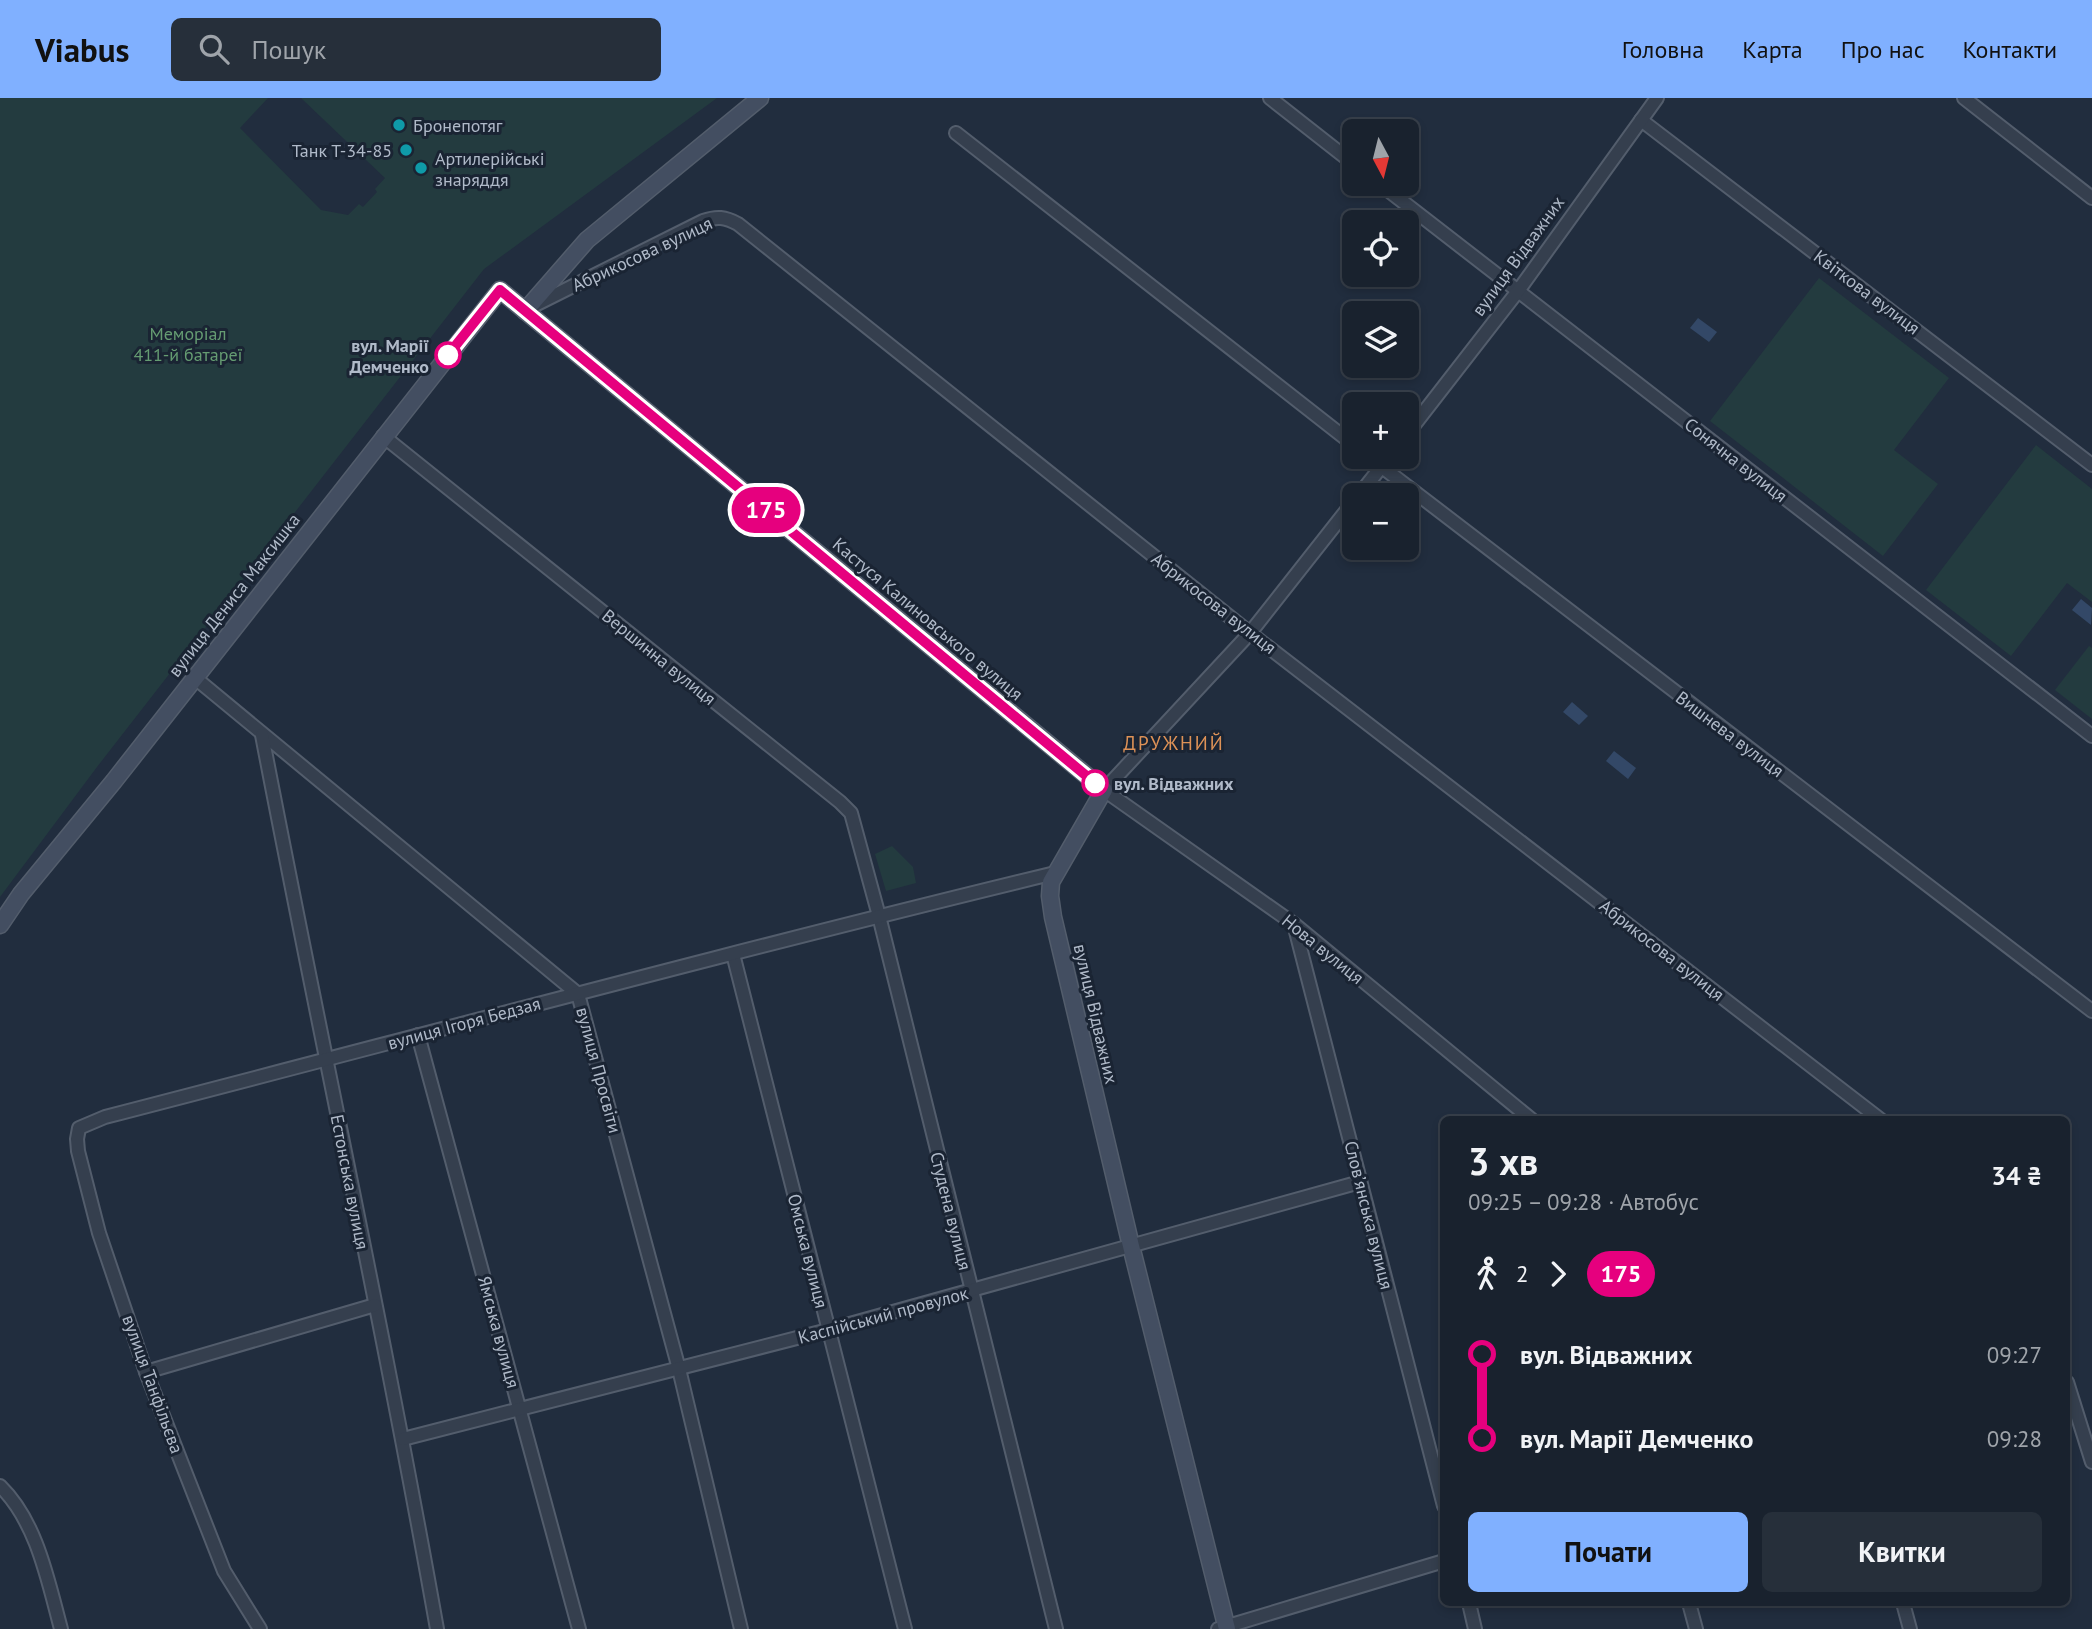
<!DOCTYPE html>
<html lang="uk">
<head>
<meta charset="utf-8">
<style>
  body { margin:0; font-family:"PT Sans",sans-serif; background:#262f3a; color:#f1f3f6; height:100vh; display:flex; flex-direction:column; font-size:26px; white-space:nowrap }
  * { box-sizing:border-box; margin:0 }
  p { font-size:23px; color:#9fa4aa }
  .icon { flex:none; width:38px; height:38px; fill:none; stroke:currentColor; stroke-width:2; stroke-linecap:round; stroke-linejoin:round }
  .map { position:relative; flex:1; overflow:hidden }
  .sheet { position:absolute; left:1440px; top:1018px; width:630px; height:490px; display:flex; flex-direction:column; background:#19222e; border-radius:10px; box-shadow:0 4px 10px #0003,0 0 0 2px #373f4a }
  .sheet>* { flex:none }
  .badge { padding:0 14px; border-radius:23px; font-size:24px; line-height:46px }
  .needle { width:46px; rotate:173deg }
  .fabs { position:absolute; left:1342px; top:21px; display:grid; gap:14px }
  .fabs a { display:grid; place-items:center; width:77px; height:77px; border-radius:10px; background:#19222e; box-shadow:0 4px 10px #0003,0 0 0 2px #373f4a; font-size:35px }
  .map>.badge { position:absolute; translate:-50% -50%; box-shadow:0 0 0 4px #fff }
  .legs { display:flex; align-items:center; gap:10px; height:77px; padding:0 28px; font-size:23px }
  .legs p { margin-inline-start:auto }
  .headline { display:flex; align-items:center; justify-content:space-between; height:119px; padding:0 28px }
  h1 { font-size:38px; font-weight:600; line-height:52px }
  .cta { display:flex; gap:14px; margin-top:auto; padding:14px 28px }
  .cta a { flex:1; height:80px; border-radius:10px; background:#80b0ff; color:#111; font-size:28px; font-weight:600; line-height:80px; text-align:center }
  .cta a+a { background:#262f3a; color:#f1f3f6 }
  ul { padding:0 28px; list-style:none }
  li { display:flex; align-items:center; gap:24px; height:84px; font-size:26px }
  li i { display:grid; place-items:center; width:10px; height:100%; margin:0 9px; background:currentColor }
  li i::after { content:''; width:18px; height:18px; margin:-9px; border:5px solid; border-radius:50%; background:#19222e }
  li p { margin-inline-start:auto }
  li:first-child i { background:linear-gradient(#0000 50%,currentColor 0) }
  li:last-child i { background:linear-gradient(currentColor 50%,#0000 0) }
  header { display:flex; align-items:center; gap:42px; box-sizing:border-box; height:98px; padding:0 35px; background:#80b0ff; color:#111 }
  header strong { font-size:33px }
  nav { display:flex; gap:38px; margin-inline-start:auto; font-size:24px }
  .search { width:490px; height:63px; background:#262f3a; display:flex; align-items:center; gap:18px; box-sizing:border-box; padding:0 24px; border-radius:10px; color:#9fa4aa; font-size:26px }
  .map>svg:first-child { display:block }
</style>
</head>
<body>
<header>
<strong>Viabus</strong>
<div class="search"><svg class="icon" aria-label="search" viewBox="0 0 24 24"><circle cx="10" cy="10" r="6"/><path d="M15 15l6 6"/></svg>Пошук</div>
<nav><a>Головна</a><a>Карта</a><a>Про нас</a><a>Контакти</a></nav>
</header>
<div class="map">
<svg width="2092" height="1531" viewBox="0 0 2092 1531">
  <rect width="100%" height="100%" fill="#212d3e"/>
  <g fill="#233b3f">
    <polygon points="0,0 268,0 240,30 321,112 348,117 359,106 363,109 377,94 375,91 385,80 301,0 717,0 484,171 97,669 0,799"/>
    <polygon points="1819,180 1949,280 1894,352 1938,386 1883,458 1710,323"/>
    <polygon points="2036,347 2092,391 2092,504 2067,485 2011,558 1926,492"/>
    <polygon points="2089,548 2092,550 2092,621 2055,592"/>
    <polygon points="892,748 913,769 916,785 886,793 875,756"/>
  </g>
  <g fill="#334867">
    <polygon points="1698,220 1717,234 1709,244 1690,230"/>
    <polygon points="2081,501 2092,510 2091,527 2072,512"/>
    <polygon points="1572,604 1588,618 1579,627 1563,614"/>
    <polygon points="1614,653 1636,670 1628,681 1606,663"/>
  </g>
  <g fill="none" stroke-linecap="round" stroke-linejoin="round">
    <defs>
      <g id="street">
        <polyline points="1270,0 1354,66"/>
        <polyline points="1964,0 2092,100"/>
        <polyline points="1641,22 2092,367"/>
        <polyline points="956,35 1354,347"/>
        <polyline points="1380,86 2092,638"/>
        <path d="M531,209L703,123C717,118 725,119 738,126L1250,535L1881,1022"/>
        <polyline points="1407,336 1518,193 1657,0"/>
        <polyline points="383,338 840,704 851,715 879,818 1056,1531"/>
        <polyline points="1369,359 2092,913"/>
        <polyline points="1359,397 1389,359"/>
        <polyline points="1354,403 1250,535 1104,692 1294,826 1532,1022"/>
        <polyline points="194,579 578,896 679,1271 741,1531"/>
        <path d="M262,637C319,935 384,1232 437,1531"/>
        <polyline points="1294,826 1444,1408"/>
        <polyline points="733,856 905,1531"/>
        <polyline points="418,937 579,1531"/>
        <polyline points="146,1274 375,1207"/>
        <polyline points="2067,1284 2092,1364"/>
        <polyline points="403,1341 828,1232 1360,1084"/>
        <path d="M0,1388C37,1424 48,1483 61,1531"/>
        <polyline points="1469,1505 1475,1531"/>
        <polyline points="1689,1505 1696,1531"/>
        <polyline points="1903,1505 1910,1531"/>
        <path d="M260,1531L224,1473L146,1274L99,1135L78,1053L77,1041L79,1030L105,1019C422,937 737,852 1055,775"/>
        <polyline points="1218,1531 1444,1463"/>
      </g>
      <g id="secondary">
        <polyline points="525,213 587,142 760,0"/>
        <polyline points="0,827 21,796 114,683 500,192 1104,692 1051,784 1050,798 1053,819 1131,1148 1227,1531"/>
      </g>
    </defs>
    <use href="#street" stroke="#535d6c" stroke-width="16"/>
    <use href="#secondary" stroke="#535d6c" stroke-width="19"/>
    <use href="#street" stroke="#353f4e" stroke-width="12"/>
    <use href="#secondary" stroke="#434e61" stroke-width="16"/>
  </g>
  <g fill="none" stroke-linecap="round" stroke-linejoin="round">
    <defs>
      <polyline id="line-1" points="448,257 500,192 1095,685"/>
    </defs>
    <use href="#line-1" stroke="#fff" stroke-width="16"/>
    <use href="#line-1" stroke="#e6007e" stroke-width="10"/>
  </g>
  <g fill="#0f9aa8" stroke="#1a2433" stroke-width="2.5">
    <circle cx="399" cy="27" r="7"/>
    <circle cx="406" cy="52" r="7"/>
    <circle cx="421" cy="70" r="7"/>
  </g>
  <g fill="#fff" stroke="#e6007e" stroke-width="3.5">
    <circle cx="448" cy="257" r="12"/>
    <circle cx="1095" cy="685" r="12"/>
  </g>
  <g text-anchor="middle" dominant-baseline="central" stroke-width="6" stroke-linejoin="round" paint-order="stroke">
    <g font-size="18" fill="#b0bac9" stroke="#1a2433" text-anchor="start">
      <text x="413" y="27">Бронепотяг</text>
      <text x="392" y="52" text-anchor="end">Танк Т-34-85</text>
      <text x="435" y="60">Артилерійські<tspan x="435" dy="21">знаряддя</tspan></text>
    </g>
    <g font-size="18" fill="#b0bac9" stroke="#1a2433">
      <text transform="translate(642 156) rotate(-25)">Абрикосова вулиця</text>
      <text transform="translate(1518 158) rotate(-54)">вулиця Відважних</text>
      <text transform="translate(1867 194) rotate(37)">Квіткова вулиця</text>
      <text transform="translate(1736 362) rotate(38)">Сонячна вулиця</text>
      <text transform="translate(234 497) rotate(-52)">вулиця Дениса Максишка</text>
      <text transform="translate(1214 505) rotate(38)">Абрикосова вулиця</text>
      <text transform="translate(928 521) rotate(40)">Кастуся Калиновського вулиця</text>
      <text transform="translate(659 559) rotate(39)">Вершинна вулиця</text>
      <text transform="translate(1730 636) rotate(37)">Вишнева вулиця</text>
      <text transform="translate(1323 851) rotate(39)">Нова вулиця</text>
      <text transform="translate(1662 852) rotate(38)">Абрикосова вулиця</text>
      <text transform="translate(1096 916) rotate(77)">вулиця Відважних</text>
      <text transform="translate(464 925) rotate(-15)">вулиця Ігоря Бедзая</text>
      <text transform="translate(599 972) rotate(75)">вулиця Просвіти</text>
      <text transform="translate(350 1084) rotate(79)">Естонська вулиця</text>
      <text transform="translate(951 1113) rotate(76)">Студена вулиця</text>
      <text transform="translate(1369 1117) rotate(76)">Словʼянська вулиця</text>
      <text transform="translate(808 1153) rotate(76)">Омська вулиця</text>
      <text transform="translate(883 1217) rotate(-15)">Каспійський провулок</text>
      <text transform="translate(499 1234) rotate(75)">Ямська вулиця</text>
      <text transform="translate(153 1286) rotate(70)">вулиця Танфільєва</text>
    </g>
    <g font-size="18" fill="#659c72" stroke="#1a2433">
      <text x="188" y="235">Меморіал<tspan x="188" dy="21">411-й батареї</tspan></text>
    </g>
    <g font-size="18" font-weight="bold" fill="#b0bac9" stroke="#1a2433" text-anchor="end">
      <text x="429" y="247">вул. Марії<tspan x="429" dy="21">Демченко</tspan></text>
      <text x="1114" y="685" text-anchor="start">вул. Відважних</text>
    </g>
    <g font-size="19" letter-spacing="2" fill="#de9257" stroke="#1a2433">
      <text x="1174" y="645">ДРУЖНИЙ</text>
    </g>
  </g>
</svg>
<div class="fabs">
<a><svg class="needle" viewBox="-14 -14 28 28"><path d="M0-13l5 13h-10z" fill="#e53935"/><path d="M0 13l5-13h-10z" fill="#9fa4aa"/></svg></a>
<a><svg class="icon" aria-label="locate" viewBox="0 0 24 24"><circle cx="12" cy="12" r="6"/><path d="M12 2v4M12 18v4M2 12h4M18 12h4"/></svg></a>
<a><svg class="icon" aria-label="layers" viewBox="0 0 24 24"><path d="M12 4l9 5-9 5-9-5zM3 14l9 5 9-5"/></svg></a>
<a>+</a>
<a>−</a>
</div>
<b class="badge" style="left:766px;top:412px;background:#e6007e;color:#fff">175</b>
<section class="sheet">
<div class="headline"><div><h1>3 хв</h1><p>09:25 – 09:28 · Автобус</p></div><b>34 ₴</b></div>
<div class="legs"><svg class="icon" aria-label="walk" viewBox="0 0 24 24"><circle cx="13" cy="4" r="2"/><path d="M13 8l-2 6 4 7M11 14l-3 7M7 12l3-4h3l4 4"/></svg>2<svg class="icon" aria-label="forward" viewBox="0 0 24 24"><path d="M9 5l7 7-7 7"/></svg><b class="badge" style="background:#e6007e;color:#fff">175</b></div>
<ul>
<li><i style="color:#e6007e"></i><b>вул. Відважних</b><p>09:27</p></li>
<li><i style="color:#e6007e"></i><b>вул. Марії Демченко</b><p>09:28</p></li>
</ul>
<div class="cta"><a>Почати</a><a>Квитки</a></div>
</section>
</div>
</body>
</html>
